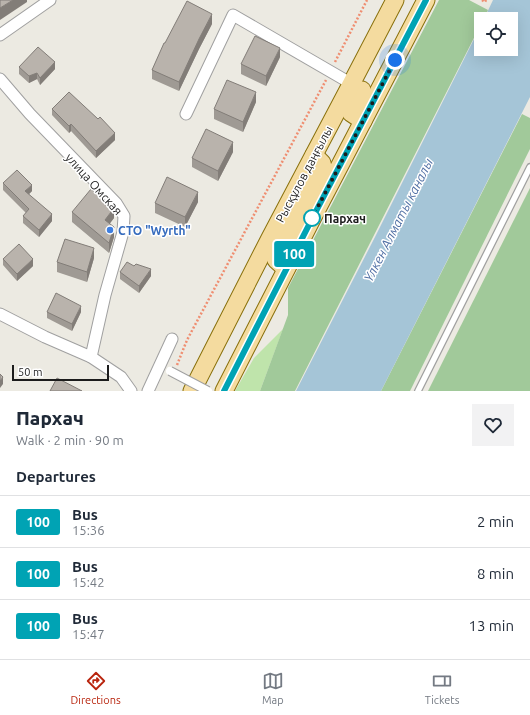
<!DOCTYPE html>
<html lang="en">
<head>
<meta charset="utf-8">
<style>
  body { margin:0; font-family:Ubuntu,sans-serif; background:#f2f2f3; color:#1f2937; height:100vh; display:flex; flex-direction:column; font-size:15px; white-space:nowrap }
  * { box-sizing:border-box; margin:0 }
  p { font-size:13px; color:#747a83 }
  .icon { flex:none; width:22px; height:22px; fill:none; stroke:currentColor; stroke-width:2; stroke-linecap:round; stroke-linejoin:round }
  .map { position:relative; height:391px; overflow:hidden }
  .sheet { display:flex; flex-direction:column; background:#fff; flex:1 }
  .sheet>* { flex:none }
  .badge { padding:0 8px; border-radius:3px; font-size:14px; line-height:26px }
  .tools { position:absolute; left:474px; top:12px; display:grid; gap:8px }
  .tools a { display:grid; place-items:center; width:44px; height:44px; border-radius:0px; background:#fff; box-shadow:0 4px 16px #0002; font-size:20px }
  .scale { position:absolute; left:12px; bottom:10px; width:97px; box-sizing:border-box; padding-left:4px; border:2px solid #1c1c1c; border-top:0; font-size:11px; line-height:14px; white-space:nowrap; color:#1c1c1c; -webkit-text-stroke:3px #fff; paint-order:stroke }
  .you { position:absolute; width:20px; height:20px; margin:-10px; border:3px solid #fff; border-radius:50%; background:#1a73e8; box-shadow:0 0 0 6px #1a73e833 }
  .map>.badge { position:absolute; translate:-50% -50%; box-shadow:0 0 0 2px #fff }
  h2 { padding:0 16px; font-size:15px; line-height:36px }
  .round { display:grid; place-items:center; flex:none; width:42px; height:42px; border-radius:0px; background:#f2f2f3 }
  .overview { display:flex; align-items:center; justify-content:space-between; height:68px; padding:0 16px }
  h1 { font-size:19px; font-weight:800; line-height:30px }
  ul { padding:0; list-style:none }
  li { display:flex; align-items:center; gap:12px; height:52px; padding:0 16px; border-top:1px solid #e0e1e3 }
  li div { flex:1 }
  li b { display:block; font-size:15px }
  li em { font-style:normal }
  li .badge { min-width:44px; font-weight:700; text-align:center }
  .tabs { display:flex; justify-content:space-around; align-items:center; height:56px; border-top:1px solid #e0e1e3; background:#fff; font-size:11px; color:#747a83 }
  .tabs a { display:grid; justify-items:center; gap:2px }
  .tabs .selected { color:#b9250e }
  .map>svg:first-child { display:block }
</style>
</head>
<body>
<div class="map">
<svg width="530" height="391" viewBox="0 0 530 391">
  <rect width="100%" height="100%" fill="#eceae2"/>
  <polygon fill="#bfe4ab" points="283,329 260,391 235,391 254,358"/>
  <g fill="#a1c99a">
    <polygon points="439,0 469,0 488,10 484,19 481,19 481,24 295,391 260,391 288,315 288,288"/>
    <polygon points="522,114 530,118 530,149 410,391 381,391"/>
    <polygon points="530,188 530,391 428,391"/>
  </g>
  <polygon fill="#a5c5d7" points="493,0 530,0 530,97 381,391 296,391 375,237 481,25 481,49 511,49 511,19 484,19"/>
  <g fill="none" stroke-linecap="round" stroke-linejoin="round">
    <defs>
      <polyline id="service" points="418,391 530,167"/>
      <g id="minor">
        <polyline points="0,35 50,0"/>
        <polyline points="0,79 30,114 116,203 124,216 123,232 105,295 91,357"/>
        <polyline points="186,114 233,15 352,84"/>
        <polyline points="0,314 45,337 91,357 121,377 131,391"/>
        <polyline points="148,391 172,339"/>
      </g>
      <g id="primary">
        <polyline points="362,90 351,110 351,113 363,121"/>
        <polyline points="286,269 276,260 277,256 323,167 322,163 314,155"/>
        <polyline points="192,391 270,238 346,94 395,0"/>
        <polyline points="224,391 313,217 426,0"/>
      </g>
    </defs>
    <use href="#service" stroke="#a0a0a0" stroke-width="8"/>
    <use href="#minor" stroke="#a0a0a0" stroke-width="13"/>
    <use href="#primary" stroke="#89700b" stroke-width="19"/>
    <g stroke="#ef8e71" stroke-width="2.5" stroke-dasharray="2 2" stroke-linecap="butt">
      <polyline points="482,0 485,2 486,0"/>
      <polyline points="335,62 367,0"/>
      <polyline points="177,365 187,340 326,80"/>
    </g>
    <use href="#service" stroke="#fff" stroke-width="5.5"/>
    <use href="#minor" stroke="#fff" stroke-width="11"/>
    <use href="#primary" stroke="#f4db9f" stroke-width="17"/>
    <defs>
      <polyline id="pedestrian-bridge" points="170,371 208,391"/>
    </defs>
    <use href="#pedestrian-bridge" stroke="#a0a0a0" stroke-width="10" stroke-linecap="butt"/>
    <use href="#pedestrian-bridge" stroke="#fff" stroke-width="8"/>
  </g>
  <g fill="#9f9a94">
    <polygon points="212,24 199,49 179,91 152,79 152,70 165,43"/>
    <polygon points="280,57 266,86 241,74 241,64"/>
    <polygon points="19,67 55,69 40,85 37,79 29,83 19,74"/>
    <polygon points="256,102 243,132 214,119 214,109"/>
    <polygon points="52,109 115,140 96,158 71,131 69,133 52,115"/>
    <polygon points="233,152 218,181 192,167 192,158"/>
    <polygon points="3,183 32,191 29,194 52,221 39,237 23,223 23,216 26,213 3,190"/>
    <polygon points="198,202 185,227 155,213 155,203"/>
    <polygon points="72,212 114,218 109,224 114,237 109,253 72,222"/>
    <polygon points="94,258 87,282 57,272 57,262"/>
    <polygon points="3,259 33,266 17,281 3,265"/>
    <polygon points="120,272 151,276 139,293 120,279"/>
    <polygon points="47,312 81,312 72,331 47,318"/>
  </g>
  <g fill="#827d78">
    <polygon points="13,0 27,0 27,2 0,20 0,8"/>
    <polygon points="212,14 212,24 199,49 179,91 179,82 199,39"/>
    <polygon points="280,48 280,57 266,86 266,76"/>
    <polygon points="55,62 55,69 40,85 40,78"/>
    <polygon points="37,73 37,79 29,83 29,76"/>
    <polygon points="256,92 256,102 243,132 243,122"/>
    <polygon points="71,124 71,131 69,133 69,126"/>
    <polygon points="115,133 115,140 96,158 96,151"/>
    <polygon points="233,142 233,152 218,181 218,171"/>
    <polygon points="32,185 32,191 25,198 25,191"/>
    <polygon points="198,192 198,202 185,227 185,217"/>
    <polygon points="114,208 114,218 105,230 105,220"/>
    <polygon points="52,214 52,221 39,237 39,230"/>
    <polygon points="114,227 114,237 109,253 109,243"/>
    <polygon points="94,248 94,258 87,282 87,272"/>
    <polygon points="33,259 33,266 17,281 17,274"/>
    <polygon points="151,269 151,276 139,293 139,286"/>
    <polygon points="81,306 81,312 72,331 72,324"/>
    <polygon points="3,377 3,384 0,388 0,381"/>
  </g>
  <g fill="#b9b3ac" stroke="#827d78">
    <polygon points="0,0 13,0 0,8"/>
    <polygon points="187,1 212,14 199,39 179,82 152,70 164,43 165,43"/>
    <polygon points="255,36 280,48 266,76 241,64"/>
    <polygon points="38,47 55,62 40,78 37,73 29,76 19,67"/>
    <polygon points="227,80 256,92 243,122 214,109"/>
    <polygon points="69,92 98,119 100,117 115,133 96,151 71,124 69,126 52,109"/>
    <polygon points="206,129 233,142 218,171 192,158"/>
    <polygon points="17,170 32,185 25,191 52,214 39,230 23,216 29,209 3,183"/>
    <polygon points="167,177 198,192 185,217 155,203"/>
    <polygon points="91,189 114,208 105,220 114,227 109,243 72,212"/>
    <polygon points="65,239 94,248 87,272 57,262"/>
    <polygon points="19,244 33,259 17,274 3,259"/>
    <polygon points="127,262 134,266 136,264 151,269 139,286 120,272"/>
    <polygon points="56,293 81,306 72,324 47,312"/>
    <polygon points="0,374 3,377 0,381"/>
    <polygon points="57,378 82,391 50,391"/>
  </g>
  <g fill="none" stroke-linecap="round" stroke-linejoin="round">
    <defs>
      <polyline id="line" points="224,391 313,217 426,0"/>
    </defs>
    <use href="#line" stroke="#fff" stroke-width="9"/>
    <use href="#line" stroke="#00a3b4" stroke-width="6"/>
    <polyline stroke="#1c1c1c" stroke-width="4" stroke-dasharray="0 7.2" points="312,218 395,60"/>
  </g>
  <circle fill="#fff" stroke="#00a3b4" stroke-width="2" cx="312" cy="218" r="8"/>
  <circle fill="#3f7fe0" stroke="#fff" stroke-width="1.5" cx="110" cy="230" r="4"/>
  <g text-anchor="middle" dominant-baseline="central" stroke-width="3" stroke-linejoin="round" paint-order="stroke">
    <g font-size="12" fill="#1c1c1c" stroke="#fff">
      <text transform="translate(304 174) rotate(-62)">Рысқұлов даңғылы</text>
      <text transform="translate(94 184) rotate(48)">улица Омская</text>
    </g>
    <g font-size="12" font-weight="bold" fill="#1c1c1c" stroke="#fff" text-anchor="start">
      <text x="324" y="218">Пархач</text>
    </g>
    <g font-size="12" font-weight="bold" fill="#366cbe" stroke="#fff" text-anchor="start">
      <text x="118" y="230">СТО "Wyrth"</text>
    </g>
    <g font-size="13" font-style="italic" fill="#506fa4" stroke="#fff">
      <text transform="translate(398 220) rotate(-63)">Үлкен Алматы каналы</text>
    </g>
  </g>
</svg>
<div class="tools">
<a><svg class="icon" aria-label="locate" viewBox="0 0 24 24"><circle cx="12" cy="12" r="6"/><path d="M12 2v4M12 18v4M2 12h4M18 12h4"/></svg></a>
</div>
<div class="scale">50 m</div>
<div class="you" style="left:395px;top:60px"></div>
<b class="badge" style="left:294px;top:254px;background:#00a3b4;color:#fff">100</b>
</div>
<section class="sheet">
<div class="overview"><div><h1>Пархач</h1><p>Walk · 2 min · 90 m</p></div><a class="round"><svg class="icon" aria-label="heart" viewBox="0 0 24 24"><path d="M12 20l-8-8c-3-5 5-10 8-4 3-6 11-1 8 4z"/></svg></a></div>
<h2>Departures</h2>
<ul>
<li><span class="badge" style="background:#00a3b4;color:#fff">100</span><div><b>Bus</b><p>15:36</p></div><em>2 min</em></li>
<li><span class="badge" style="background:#00a3b4;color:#fff">100</span><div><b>Bus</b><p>15:42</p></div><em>8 min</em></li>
<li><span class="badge" style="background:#00a3b4;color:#fff">100</span><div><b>Bus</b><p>15:47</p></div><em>13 min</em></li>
</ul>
</section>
<nav class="tabs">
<a class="selected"><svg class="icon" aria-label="directions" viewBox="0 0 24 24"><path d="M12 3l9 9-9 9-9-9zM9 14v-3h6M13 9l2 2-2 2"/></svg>Directions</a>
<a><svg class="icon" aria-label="map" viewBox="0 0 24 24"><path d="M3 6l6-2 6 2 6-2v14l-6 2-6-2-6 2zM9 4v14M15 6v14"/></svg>Map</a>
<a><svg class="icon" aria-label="tickets" viewBox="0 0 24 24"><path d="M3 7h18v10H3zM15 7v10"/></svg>Tickets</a>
</nav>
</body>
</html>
